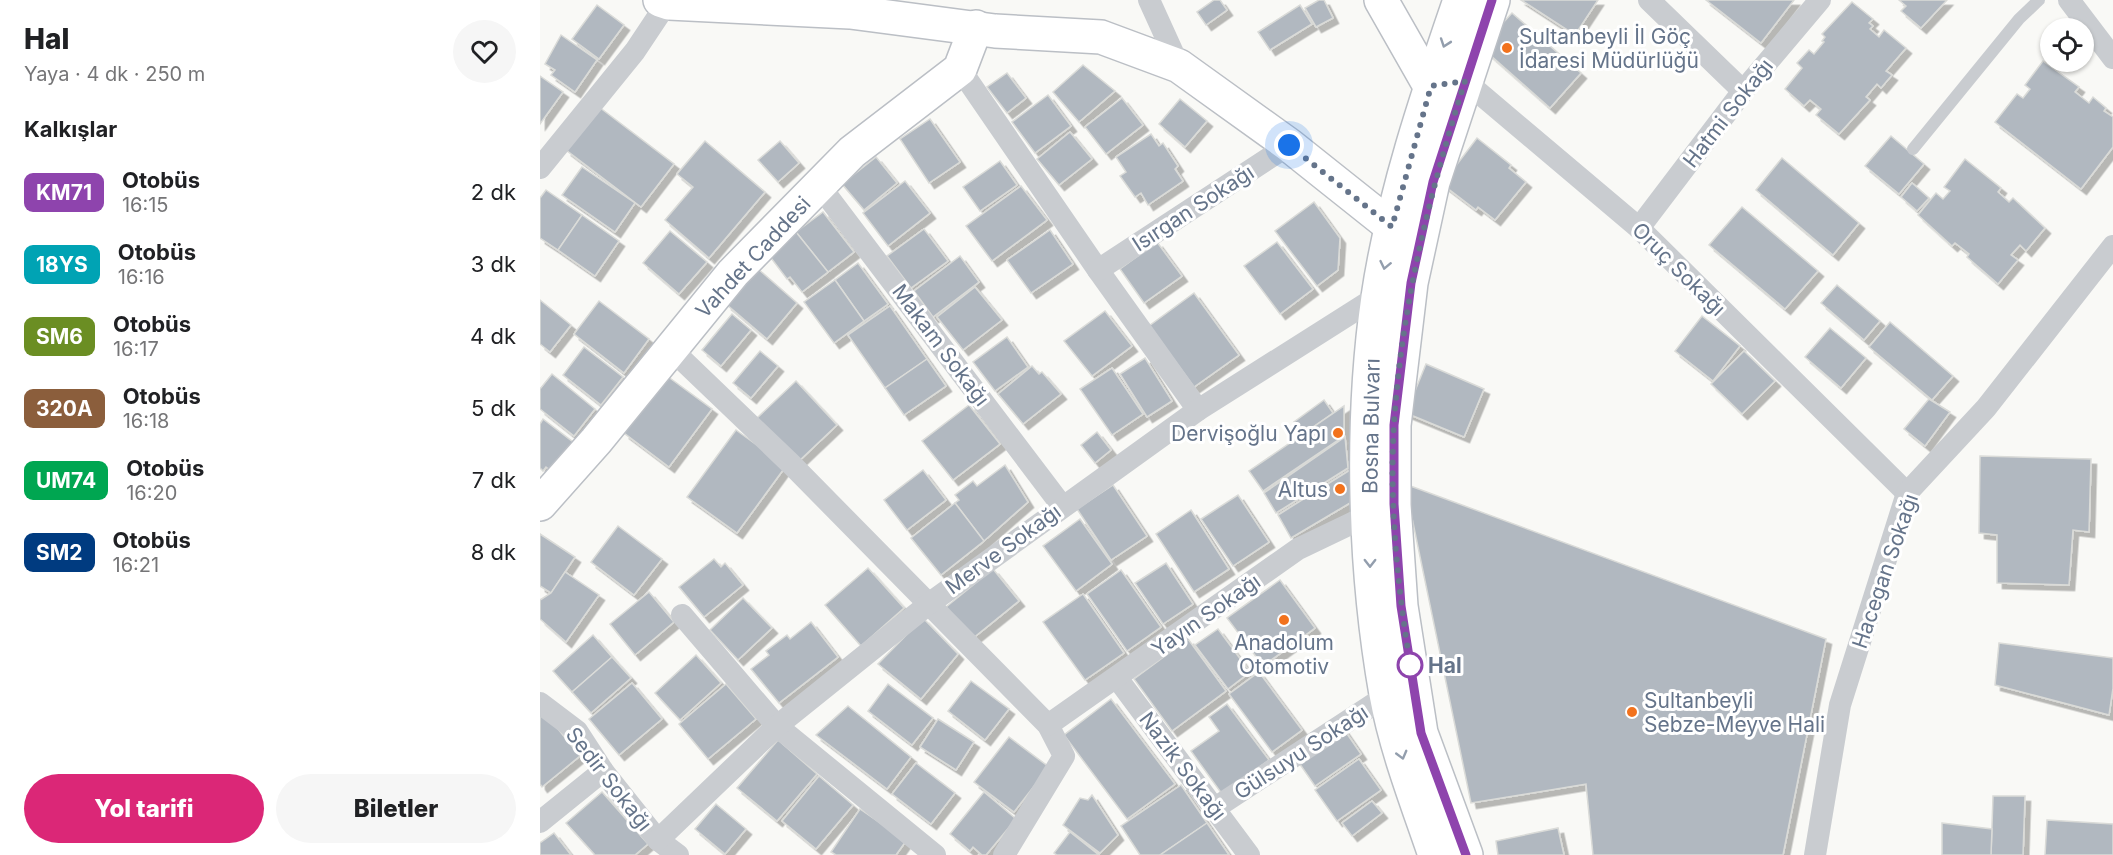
<!DOCTYPE html>
<html lang="tr">
<head>
<meta charset="utf-8">
<style>
  body { margin:0; font-family:Inter,sans-serif; background:#f6f6f6; color:#202124; height:100vh; display:flex; flex-direction:column; font-size:22px; white-space:nowrap }
  * { box-sizing:border-box; margin:0 }
  p { font-size:20px; color:#757577 }
  .icon { flex:none; width:33px; height:33px; fill:none; stroke:currentColor; stroke-width:2; stroke-linecap:round; stroke-linejoin:round }
  .map { position:relative; flex:1; overflow:hidden }
  .side { display:flex; flex-direction:column; background:#fff; width:540px }
  .side>* { flex:none }
  .badge { padding:0 12px; border-radius:9px; font-size:21px; line-height:39px }
  .fabs { position:absolute; left:1500px; top:18px; display:grid; gap:12px }
  .fabs a { display:grid; place-items:center; width:54px; height:54px; border-radius:50%; background:#fff; box-shadow:0 2px 4px #0004; font-size:30px }
  .you { position:absolute; width:30px; height:30px; margin:-15px; border:4px solid #fff; border-radius:50%; background:#1a73e8; box-shadow:0 0 0 9px #1a73e833 }
  .map>.badge { position:absolute; translate:-50% -50%; box-shadow:0 0 0 3px #fff }
  h2 { padding:0 24px; font-size:22px; line-height:54px }
  .round { display:grid; place-items:center; flex:none; width:63px; height:63px; border-radius:32px; background:#f6f6f6 }
  .overview { display:flex; align-items:center; justify-content:space-between; height:102px; padding:0 24px }
  h1 { font-size:28px; font-weight:800; line-height:45px }
  .primary-button { display:flex; gap:12px; margin-top:auto; padding:12px 24px }
  .primary-button a { flex:1; height:69px; border-radius:36px; background:#db2777; color:#fff; font-size:24px; font-weight:800; line-height:69px; text-align:center }
  .primary-button a+a { background:#f6f6f6; color:#202124 }
  ul { padding:0; list-style:none }
  li { display:flex; align-items:center; gap:18px; height:72px; padding:0 24px }
  li div { flex:1 }
  li b { display:block; font-size:22px }
  li em { font-style:normal }
  li .badge { min-width:66px; font-weight:700; text-align:center }
  main { display:flex; flex:1; min-height:0 }
  .map>svg:first-child { display:block }
</style>
</head>
<body>
<main>
<section class="side">
<div class="overview"><div><h1>Hal</h1><p>Yaya · 4 dk · 250 m</p></div><a class="round"><svg class="icon" aria-label="heart" viewBox="0 0 24 24"><path d="M12 20l-8-8c-3-5 5-10 8-4 3-6 11-1 8 4z"/></svg></a></div>
<h2>Kalkışlar</h2>
<ul>
<li><span class="badge" style="background:#8e44ad;color:#fff">KM71</span><div><b>Otobüs</b><p>16:15</p></div><em>2 dk</em></li>
<li><span class="badge" style="background:#00a3b4;color:#fff">18YS</span><div><b>Otobüs</b><p>16:16</p></div><em>3 dk</em></li>
<li><span class="badge" style="background:#6b8e23;color:#fff">SM6</span><div><b>Otobüs</b><p>16:17</p></div><em>4 dk</em></li>
<li><span class="badge" style="background:#8b5e3c;color:#fff">320A</span><div><b>Otobüs</b><p>16:18</p></div><em>5 dk</em></li>
<li><span class="badge" style="background:#00a651;color:#fff">UM74</span><div><b>Otobüs</b><p>16:20</p></div><em>7 dk</em></li>
<li><span class="badge" style="background:#003b80;color:#fff">SM2</span><div><b>Otobüs</b><p>16:21</p></div><em>8 dk</em></li>
</ul>
<div class="primary-button"><a>Yol tarifi</a><a>Biletler</a></div>
</section>
<div class="map">
<svg width="1573" height="855" viewBox="0 0 1573 855">
  <defs>
    <filter id="shadow"><feDropShadow dx="5.5" dy="5.5" stdDeviation="0" flood-color="#0004"/></filter>
  </defs>
  <rect width="100%" height="100%" fill="#f9f9f6"/>
  <g fill="#b1b8c0" stroke="#dadbd8" stroke-width="1.5" filter="url(#shadow)">
    <polygon points="674,0 680,0 687,10 666,25 657,12"/>
    <polygon points="779,0 784,0 793,18 776,27 765,8"/>
    <polygon points="981,0 1058,0 1035,35"/>
    <polygon points="1166,0 1254,0 1221,43"/>
    <polygon points="1359,0 1407,0 1381,28 1361,11 1366,6"/>
    <polygon points="1312,2 1333,19 1329,23 1333,26 1330,29 1339,37 1344,30 1366,48 1346,71 1352,75 1341,88 1337,84 1326,97 1330,100 1299,134 1276,115 1281,109 1270,100 1264,106 1245,89 1262,68 1257,63 1269,50 1274,54 1284,42 1282,41 1285,37 1282,34"/>
    <polygon points="57,5 84,25 59,59 32,39"/>
    <polygon points="760,5 772,24 730,50 718,32"/>
    <polygon points="972,13 1041,73 1010,108 941,47"/>
    <polygon points="21,35 57,60 35,92 11,75 15,70 5,64"/>
    <polygon points="1503,61 1539,87 1535,92 1549,103 1553,97 1566,108 1564,111 1573,117 1573,147 1541,189 1455,122 1477,94 1483,98 1490,89 1485,85"/>
    <polygon points="543,65 575,91 539,122 513,92"/>
    <polygon points="467,73 486,98 467,113 447,87"/>
    <polygon points="0,76 23,92 0,124"/>
    <polygon points="508,95 531,126 495,153 472,122"/>
    <polygon points="582,98 603,125 566,154 545,127"/>
    <polygon points="640,99 667,121 645,147 619,124"/>
    <polygon points="59,107 134,164 101,207 26,150"/>
    <polygon points="390,119 420,162 389,183 360,139"/>
    <polygon points="530,132 552,159 519,185 497,159"/>
    <polygon points="611,134 619,146 623,143 638,166 635,169 643,181 608,205 601,193 595,197 580,176 586,172 576,157"/>
    <polygon points="1351,136 1384,164 1359,194 1325,166"/>
    <polygon points="937,138 971,165 969,168 986,182 955,220 938,207 936,210 902,184"/>
    <polygon points="165,141 225,192 169,258 125,220 153,187 137,174"/>
    <polygon points="240,141 259,163 238,182 218,160"/>
    <polygon points="336,157 357,183 324,210 302,184"/>
    <polygon points="1242,158 1319,223 1293,255 1216,190"/>
    <polygon points="1425,159 1461,188 1458,192 1469,202 1473,198 1505,228 1486,251 1480,245 1471,255 1478,260 1458,284 1427,257 1429,254 1415,243 1412,246 1378,215 1396,193 1403,199 1410,191 1404,187"/>
    <polygon points="460,161 477,185 440,211 423,187"/>
    <polygon points="42,167 95,203 75,232 22,195"/>
    <polygon points="365,181 390,213 348,246 323,213"/>
    <polygon points="1372,183 1389,198 1377,211 1361,197"/>
    <polygon points="481,186 507,220 452,261 426,226"/>
    <polygon points="6,190 42,215 18,250 0,238 0,198"/>
    <polygon points="774,202 800,238 798,270 777,286 735,231"/>
    <polygon points="1202,207 1278,271 1245,309 1169,245"/>
    <polygon points="283,212 314,252 288,272 256,232"/>
    <polygon points="42,215 79,241 55,276 18,250"/>
    <polygon points="384,229 408,261 371,288 347,256"/>
    <polygon points="510,230 533,264 491,293 467,260"/>
    <polygon points="130,231 167,262 139,294 103,263"/>
    <polygon points="256,232 288,272 262,292 250,277 247,279 228,254"/>
    <polygon points="617,242 642,276 604,303 580,269"/>
    <polygon points="737,242 773,289 740,314 704,266"/>
    <polygon points="420,256 439,282 393,317 374,291"/>
    <polygon points="318,263 348,304 324,321 295,280"/>
    <polygon points="217,268 257,303 227,339 186,304"/>
    <polygon points="295,280 324,321 294,343 264,302"/>
    <polygon points="1297,285 1340,321 1324,340 1281,303"/>
    <polygon points="435,287 462,320 423,350 397,317"/>
    <polygon points="654,293 699,355 654,387 609,326"/>
    <polygon points="0,300 31,325 10,352 0,344"/>
    <polygon points="59,301 109,339 84,373 34,334"/>
    <polygon points="350,306 387,359 345,388 308,335"/>
    <polygon points="565,311 592,346 552,376 524,341"/>
    <polygon points="192,314 211,330 181,366 162,350"/>
    <polygon points="1162,316 1200,346 1173,381 1135,351"/>
    <polygon points="1350,322 1413,376 1392,400 1329,347"/>
    <polygon points="1290,328 1326,358 1301,388 1265,357"/>
    <polygon points="467,337 488,367 455,391 433,362"/>
    <polygon points="44,347 83,377 61,405 23,375"/>
    <polygon points="220,351 238,366 211,398 193,383"/>
    <polygon points="1204,351 1235,381 1202,414 1171,384"/>
    <polygon points="605,358 632,401 607,417 580,374"/>
    <polygon points="387,359 406,386 364,415 345,388"/>
    <polygon points="886,364 944,389 924,437 866,413"/>
    <polygon points="492,366 499,374 502,372 521,394 483,424 458,394"/>
    <polygon points="572,368 603,414 572,435 540,389"/>
    <polygon points="12,374 55,409 34,436 0,409 0,389"/>
    <polygon points="127,376 172,409 129,467 84,433"/>
    <polygon points="256,381 297,425 258,462 217,418"/>
    <polygon points="1389,399 1410,412 1385,446 1364,429"/>
    <polygon points="784,400 793,413 763,434 754,422"/>
    <polygon points="429,405 460,444 413,480 382,441"/>
    <polygon points="804,406 804,436 723,491 709,471"/>
    <polygon points="3,419 33,442 11,471 6,467 3,471 0,468 0,424"/>
    <polygon points="196,430 246,466 197,533 147,497"/>
    <polygon points="557,432 571,450 555,463 541,445"/>
    <polygon points="805,437 808,468 736,513 724,493"/>
    <polygon points="1440,456 1551,459 1549,532 1533,530 1529,585 1457,583 1457,535 1439,533"/>
    <polygon points="465,465 488,502 444,541 415,503 419,500 415,495 433,481 437,486"/>
    <polygon points="383,470 406,500 367,530 344,500"/>
    <polygon points="810,470 810,503 751,538 738,515"/>
    <polygon points="865,484 1286,639 1243,855 1053,855 1046,784 931,803"/>
    <polygon points="573,485 607,536 571,560 537,509"/>
    <polygon points="698,495 729,542 693,566 661,519"/>
    <polygon points="415,503 444,541 401,575 371,538"/>
    <polygon points="651,510 689,569 654,592 616,534"/>
    <polygon points="540,519 572,564 536,591 503,546"/>
    <polygon points="78,526 122,559 94,595 51,562"/>
    <polygon points="0,534 35,557 11,593 0,586"/>
    <polygon points="174,559 181,567 185,563 203,585 164,617 139,587"/>
    <polygon points="626,563 653,604 623,624 595,583"/>
    <polygon points="328,568 364,608 321,646 285,605"/>
    <polygon points="453,569 479,601 432,639 406,607"/>
    <polygon points="581,570 621,627 587,651 547,594"/>
    <polygon points="25,572 59,595 26,642 0,619 0,600 11,593"/>
    <polygon points="740,580 775,628 723,666 687,618"/>
    <polygon points="109,592 134,622 95,655 70,624"/>
    <polygon points="543,594 584,653 545,680 503,622"/>
    <polygon points="203,598 232,628 198,660 170,630"/>
    <polygon points="383,618 418,654 381,699 338,664"/>
    <polygon points="271,622 298,657 239,703 211,669 229,655 226,651 247,635 250,639"/>
    <polygon points="678,629 710,672 688,689 655,645"/>
    <polygon points="53,635 72,657 32,692 13,671"/>
    <polygon points="648,639 686,691 632,731 594,679"/>
    <polygon points="1459,643 1573,658 1573,688 1569,715 1455,685"/>
    <polygon points="156,655 181,683 140,720 115,693"/>
    <polygon points="72,657 91,678 51,713 32,692"/>
    <polygon points="719,672 762,730 732,752 689,694"/>
    <polygon points="431,681 469,709 445,740 408,711"/>
    <polygon points="92,683 122,719 79,755 49,719"/>
    <polygon points="186,684 216,719 168,759 139,724"/>
    <polygon points="348,684 393,718 372,745 328,711"/>
    <polygon points="571,699 635,784 587,819 524,735"/>
    <polygon points="687,704 729,760 682,794 651,751 679,731 669,717"/>
    <polygon points="308,706 371,757 347,789 276,735"/>
    <polygon points="0,707 40,756 2,787 0,784"/>
    <polygon points="398,719 434,742 416,770 380,747"/>
    <polygon points="803,728 821,754 775,786 757,760"/>
    <polygon points="469,737 509,767 474,812 434,782"/>
    <polygon points="238,740 277,774 237,821 197,788"/>
    <polygon points="819,759 841,790 797,821 775,790"/>
    <polygon points="376,763 415,793 391,824 352,794"/>
    <polygon points="279,776 313,805 276,849 242,821"/>
    <polygon points="641,785 667,823 620,855 600,855 581,826"/>
    <polygon points="62,792 108,844 95,855 55,855 26,823"/>
    <polygon points="444,792 476,819 446,855 442,855 433,847 430,851 410,834"/>
    <polygon points="552,795 578,835 560,853 523,825 540,798 548,800"/>
    <polygon points="1453,796 1485,796 1483,855 1451,855"/>
    <polygon points="832,801 842,813 812,836 802,823"/>
    <polygon points="176,804 206,829 185,854 155,829"/>
    <polygon points="320,809 366,841 356,855 296,855 291,852"/>
    <polygon points="1507,820 1573,824 1573,855 1505,855"/>
    <polygon points="667,823 689,855 620,855"/>
    <polygon points="1402,823 1452,829 1451,855 1402,855"/>
    <polygon points="1018,828 1024,855 958,855 956,841"/>
    <polygon points="530,832 559,855 517,855 514,853"/>
    <polygon points="14,833 31,855 0,855 0,843"/>
  </g>
  <g fill="none" stroke-linecap="round" stroke-linejoin="round">
    <defs>
      <g id="secondary">
        <polyline points="120,0 129,3 310,12 455,31 561,37 639,66 749,145 852,227"/>
        <polyline points="841,0 890,86"/>
        <polyline points="0,504 56,441 193,273 312,152 420,69 436,27"/>
        <path d="M895,855C877,802 856,749 846,694C824,569 820,423 838,297C853,196 887,96 920,0"/>
        <polyline points="926,855 881,733 861,606 854,505 854,425 871,283 893,182 953,0"/>
      </g>
    </defs>
    <use href="#secondary" stroke="#bbbfc5" stroke-width="36"/>
    <polyline stroke="#c9ccd0" stroke-width="12" points="1373,149 1479,19 1499,0"/>
    <g stroke="#c9ccd0" stroke-width="22">
      <polyline points="609,0 639,66"/>
      <polyline points="1109,0 1203,91"/>
      <polyline points="1529,0 1573,58"/>
      <polyline points="420,69 558,270 658,410"/>
      <polyline points="913,83 925,81 1099,228 1367,493"/>
      <polyline points="0,168 95,51 129,0"/>
      <polyline points="279,185 522,506"/>
      <polyline points="1099,228 1203,91 1280,0"/>
      <polyline points="558,270 749,145"/>
      <polyline points="131,349 251,464 508,725 524,756 464,855"/>
      <polyline points="142,615 237,726 395,855"/>
      <polyline points="577,678 709,855"/>
      <polyline points="0,703 37,731 63,771 118,840 138,855"/>
      <polyline points="508,725 758,549 829,515"/>
      <polyline points="675,808 846,696"/>
      <polyline points="0,822 63,771"/>
      <polyline points="118,840 237,726 390,603 658,410 838,296"/>
      <polyline points="1275,855 1300,705 1367,493 1446,408 1573,246"/>
    </g>
    <use href="#secondary" stroke="#fff" stroke-width="33"/>
  </g>
  <defs><path id="oneway-chevron" d="M-2-3.5L2.5 0L-2 3.5" fill="none" stroke-width="1.6" stroke-linecap="round" stroke-linejoin="round" transform="scale(1.5)"/></defs>
  <g stroke="#939ead">
    <use href="#oneway-chevron" transform="translate(905 43) rotate(109)"/>
    <use href="#oneway-chevron" transform="translate(845 265) rotate(102)"/>
    <use href="#oneway-chevron" transform="translate(830 563) rotate(90)"/>
    <use href="#oneway-chevron" transform="translate(862 755) rotate(75)"/>
  </g>
  <g fill="none" stroke-linecap="round" stroke-linejoin="round">
    <defs>
      <polyline id="line" points="926,855 881,733 861,606 854,504 854,425 871,283 893,182 952,0"/>
    </defs>
    <use href="#line" stroke="#fff" stroke-width="14"/>
    <use href="#line" stroke="#8e44ad" stroke-width="9"/>
    <path stroke="#65748a" stroke-width="6" stroke-dasharray="0 10.8" d="M749,145L852,227L891,86L925,81C889,195 862,305 854,424C849,506 858,590 871,670L870,665"/>
  </g>
  <g fill="#f2721d" stroke="#fff" stroke-width="2">
    <circle cx="967" cy="48" r="6"/>
    <circle cx="798" cy="433" r="6"/>
    <circle cx="800" cy="489" r="6"/>
    <circle cx="744" cy="620" r="6"/>
    <circle cx="1092" cy="712" r="6"/>
  </g>
  <circle fill="#fff" stroke="#8e44ad" stroke-width="3" cx="870" cy="665" r="12"/>
  <g text-anchor="middle" dominant-baseline="central" stroke-width="6" stroke-linejoin="round" paint-order="stroke">
    <g font-size="21" fill="#65748a" stroke="#fff" text-anchor="start">
      <text x="979" y="36">Sultanbeyli İl Göç<tspan x="979" dy="24">İdaresi Müdürlüğü</tspan></text>
      <text x="786" y="433" text-anchor="end">Dervişoğlu Yapı</text>
      <text x="788" y="489" text-anchor="end">Altus</text>
      <text x="744" y="642" text-anchor="middle">Anadolum<tspan x="744" dy="24">Otomotiv</tspan></text>
      <text x="1104" y="700">Sultanbeyli<tspan x="1104" dy="24">Sebze-Meyve Hali</tspan></text>
    </g>
    <g font-size="21" fill="#65748a" stroke="#fff">
      <text transform="translate(1188 113) rotate(-52)">Hatmi Sokağı</text>
      <text transform="translate(653 208) rotate(-33)">Isırgan Sokağı</text>
      <text transform="translate(213 257) rotate(-47)">Vahdet Caddesi</text>
      <text transform="translate(1139 269) rotate(45)">Oruç Sokağı</text>
      <text transform="translate(401 345) rotate(53)">Makam Sokağı</text>
      <text transform="translate(831 426) rotate(-89)">Bosna Bulvarı</text>
      <text transform="translate(463 549) rotate(-36)">Merve Sokağı</text>
      <text transform="translate(1345 571) rotate(-71)">Hacegan Sokağı</text>
      <text transform="translate(666 615) rotate(-35)">Yayın Sokağı</text>
      <text transform="translate(761 752) rotate(-33)">Gülsuyu Sokağı</text>
      <text transform="translate(643 766) rotate(53)">Nazik Sokağı</text>
      <text transform="translate(69 779) rotate(52)">Sedir Sokağı</text>
    </g>
    <g font-size="21" font-weight="bold" fill="#65748a" stroke="#fff" text-anchor="start">
      <text x="888" y="665">Hal</text>
    </g>
  </g>
</svg>
<div class="fabs">
<a><svg class="icon" aria-label="locate" viewBox="0 0 24 24"><circle cx="12" cy="12" r="6"/><path d="M12 2v4M12 18v4M2 12h4M18 12h4"/></svg></a>
</div>
<div class="you" style="left:749px;top:145px"></div>
</div>
</main>
</body>
</html>
